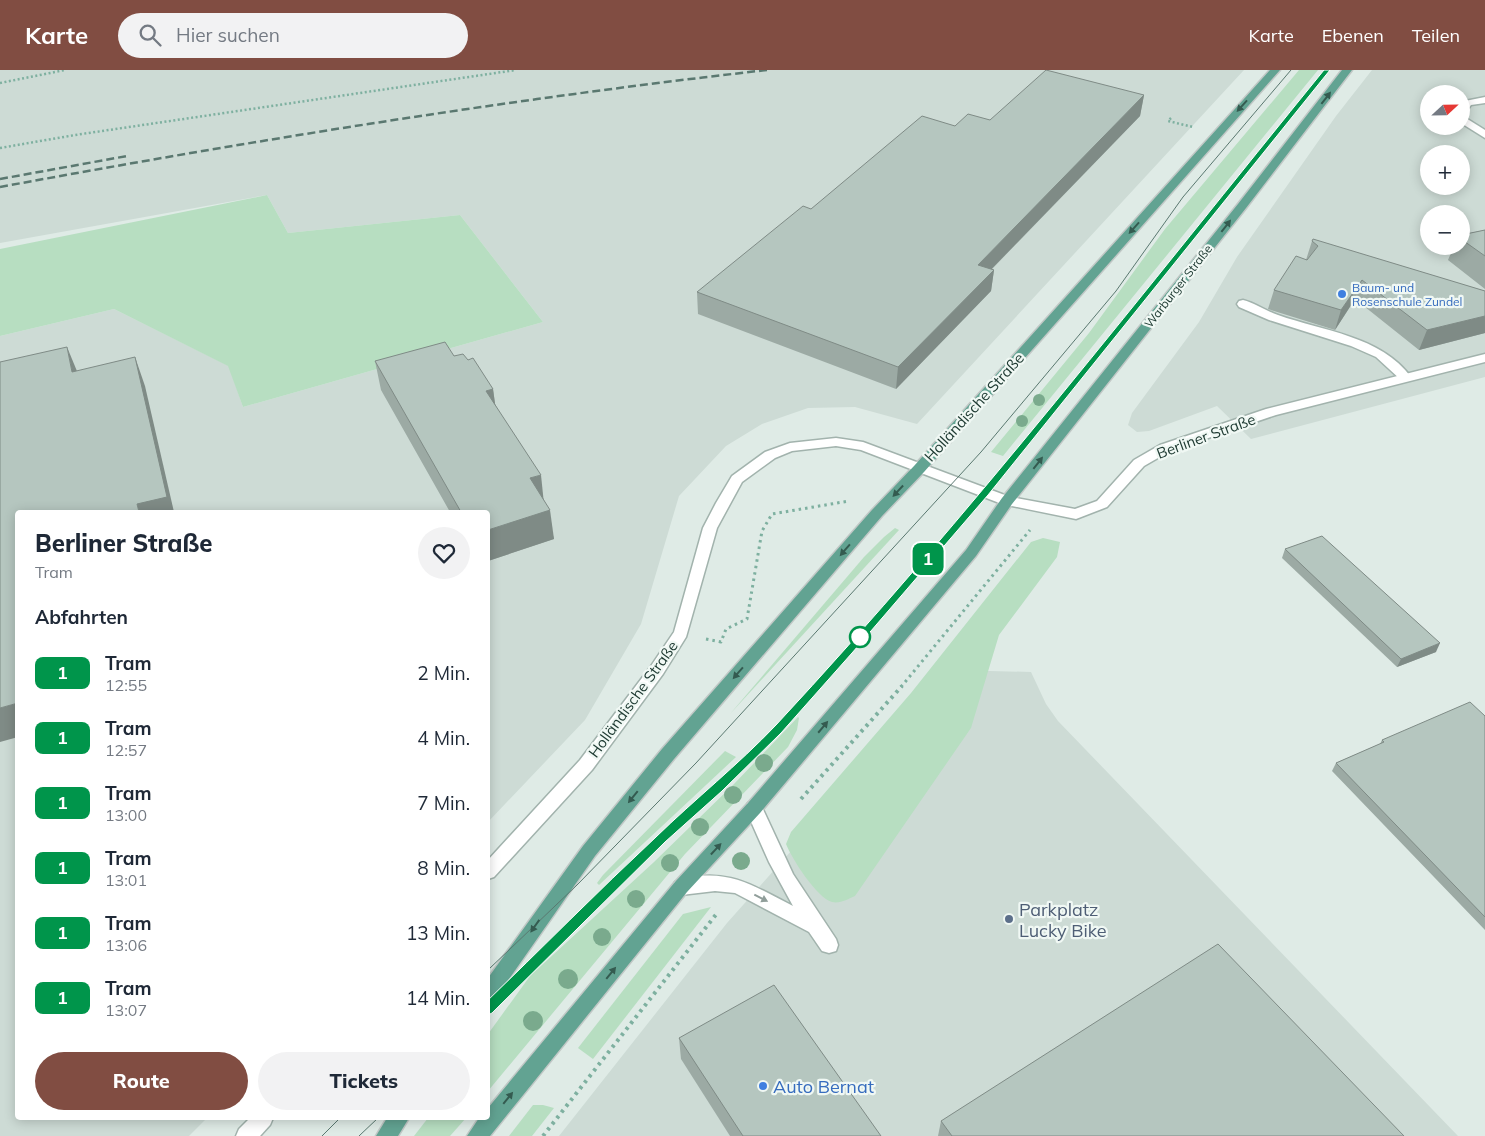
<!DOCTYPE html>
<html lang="de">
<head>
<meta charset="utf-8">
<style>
  body { margin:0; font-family:Mulish,sans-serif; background:#f2f2f3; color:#1f2937; height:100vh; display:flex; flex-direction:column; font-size:19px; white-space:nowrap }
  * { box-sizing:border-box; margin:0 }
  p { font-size:16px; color:#747a83 }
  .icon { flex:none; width:28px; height:28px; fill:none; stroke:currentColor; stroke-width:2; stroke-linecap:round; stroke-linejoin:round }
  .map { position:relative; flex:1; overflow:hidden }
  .details { position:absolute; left:15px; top:440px; width:475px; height:610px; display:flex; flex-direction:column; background:#fff; border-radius:5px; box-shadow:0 2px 12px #0003 }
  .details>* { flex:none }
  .badge { padding:0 10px; border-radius:8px; font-size:18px; line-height:32px }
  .needle { width:32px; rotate:68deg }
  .controls { position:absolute; left:1420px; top:15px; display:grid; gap:10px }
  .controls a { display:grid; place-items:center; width:50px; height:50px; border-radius:50%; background:#fff; box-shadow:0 2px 12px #0003; font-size:25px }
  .map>.badge { position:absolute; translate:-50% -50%; box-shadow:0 0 0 2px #fff }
  h2 { padding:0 20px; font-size:19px; line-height:45px }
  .round { display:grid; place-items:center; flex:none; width:52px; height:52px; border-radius:26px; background:#f2f2f3 }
  .summary { display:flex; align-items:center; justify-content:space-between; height:85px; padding:0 20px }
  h1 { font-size:24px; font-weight:800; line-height:38px }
  .cta { display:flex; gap:10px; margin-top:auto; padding:10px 20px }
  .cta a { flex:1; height:58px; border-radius:30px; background:#814d42; color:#fff; font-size:20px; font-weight:800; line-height:58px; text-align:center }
  .cta a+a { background:#f2f2f3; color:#1f2937 }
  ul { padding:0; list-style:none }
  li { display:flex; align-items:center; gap:15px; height:65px; padding:0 20px }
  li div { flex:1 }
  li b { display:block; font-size:19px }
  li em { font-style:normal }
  li .badge { min-width:55px; font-weight:700; text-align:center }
  header { display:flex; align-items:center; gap:30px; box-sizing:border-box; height:70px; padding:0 25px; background:#814d42; color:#fff }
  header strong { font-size:24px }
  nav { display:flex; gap:28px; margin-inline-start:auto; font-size:18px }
  .search { width:350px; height:45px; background:#f2f2f3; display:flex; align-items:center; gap:12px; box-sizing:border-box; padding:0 18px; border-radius:28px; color:#747a83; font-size:19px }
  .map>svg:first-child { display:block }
</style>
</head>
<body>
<header>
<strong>Karte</strong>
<div class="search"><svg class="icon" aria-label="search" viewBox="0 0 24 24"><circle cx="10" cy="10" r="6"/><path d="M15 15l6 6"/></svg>Hier suchen</div>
<nav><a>Karte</a><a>Ebenen</a><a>Teilen</a></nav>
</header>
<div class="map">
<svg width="1485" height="1066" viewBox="0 0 1485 1066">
  <rect width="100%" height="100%" fill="#dfebe6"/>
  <g fill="#cddbd5" fill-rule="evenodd">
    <polygon points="0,0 1244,0 917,354 855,337 808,338 762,354 726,376 679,426 641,554 585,650 488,752 488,442 18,442 18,1048 207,1048 189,1066 0,1066 0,266 114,239 229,296 243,337 543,252 460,145 288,163 267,125 0,173"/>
    <path d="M1372,0H1485V307L1251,369L1217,336L1149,361L1137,362L1128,355L1132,343L1199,252L1237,187L1336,46ZM1429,24H1461V56H1429ZM1429,84H1461V116H1429ZM1429,144H1461V176H1429Z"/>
    <polygon points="952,600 1031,602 1046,634 1058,651 1458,1066 559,1066 727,853"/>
  </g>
  <g fill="#b7dec1">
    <polygon points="1299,0 1318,0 1003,386 991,382 1089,263 1165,159"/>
    <polygon points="267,125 288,163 460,145 543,252 243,337 228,296 114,239 0,266 0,179"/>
    <polygon points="895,458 899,460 730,644 864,487 884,467"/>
    <path d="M1043,468L1060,472L1057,487L999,565L971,658L855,826C848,829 840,834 832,832C817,828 792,789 786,774L791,762L911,623L1031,472Z"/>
    <polygon points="798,647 799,648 797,660 788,677 685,784 488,1021 488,964 530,906 654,792 734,714"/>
    <polygon points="725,681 736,687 599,815 597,813 603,805"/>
    <polygon points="711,837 593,989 578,978 683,844"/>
    <polygon points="533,1035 543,1035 554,1038 532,1066 509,1066"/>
    <polygon points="428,1048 466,1048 450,1066 414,1066"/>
  </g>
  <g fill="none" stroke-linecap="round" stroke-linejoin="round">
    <defs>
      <g id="lane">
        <polygon points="1485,27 1485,33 1471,35 1465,43 1461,44 1461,35 1465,31"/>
        <polygon points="1461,45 1485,60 1485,68 1461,53"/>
        <path d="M1243,230C1255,233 1266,241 1278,245C1323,261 1381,266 1411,307L1409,310H1401L1376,287L1351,276L1269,250L1239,237L1237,234L1239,231Z"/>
        <path d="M754,731L760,733L793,804L836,869L838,875L836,881L829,883L822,881L809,862L735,823L715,821L681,825L675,822L672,817L675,812C723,795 752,815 793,836L769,792L745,738L748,733Z"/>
      </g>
      <g id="street">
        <polygon points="1485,284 1485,292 1276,345 1170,381 1144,396 1107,437 1076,449 1002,434 861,380 836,376 792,381 775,388 742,412 717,458 686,567 663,604 592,700 494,807 488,809 488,790 580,690 651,596 674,562 703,458 716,433 732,406 765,382 790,373 836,368 863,372 1010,427 1075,439 1097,431 1134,390 1160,375 1266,339"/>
        <polygon points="250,1048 273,1048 270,1055 260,1066 236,1066 239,1059"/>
      </g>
      <g id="primary">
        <polygon points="1270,0 1280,0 924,402 882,446 674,689 595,786 495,929 488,931 488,908 583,776 662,679 872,440 914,396"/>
        <polygon points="1342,0 1352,0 1246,138 1012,434 976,486 760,743 687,822 490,1066 467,1066 479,1048 488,1048 488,1038 675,812 748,733 966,480 1002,428 1238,134"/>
        <polygon points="387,1048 409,1048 398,1066 376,1066"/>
      </g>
    </defs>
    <use href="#lane" stroke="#a2b3ad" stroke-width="3"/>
    <use href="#street" stroke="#a2b3ad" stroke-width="3"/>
    <use href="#primary" stroke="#c1c8c6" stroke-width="3"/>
    <g stroke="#7eb0a0" stroke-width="2.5" stroke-dasharray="2 2.5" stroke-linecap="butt">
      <polyline points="0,13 65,0"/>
      <polyline points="1171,48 1168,51 1193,57"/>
      <polyline points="0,78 75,65 516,0"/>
    </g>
    <g stroke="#7eb0a0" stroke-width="3" stroke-dasharray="2.5 4" stroke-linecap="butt">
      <polyline points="706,569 721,572 726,559 747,549 762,461 772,444 849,431"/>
      <polyline points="901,617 1030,460"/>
    </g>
    <g stroke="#7eb0a0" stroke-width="4" stroke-dasharray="3 4.5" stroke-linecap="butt">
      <polyline points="801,729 902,616"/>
      <polyline points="543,1066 718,842"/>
    </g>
    <use href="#lane" fill="#fff" fill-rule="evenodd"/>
    <use href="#street" fill="#fff" fill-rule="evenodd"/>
    <use href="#primary" fill="#62a392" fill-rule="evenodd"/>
    <g stroke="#5a7870" stroke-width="1">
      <polyline points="488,900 577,815 696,693 981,382 1116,221 1183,127 1291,0"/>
      <path d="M488,939C545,883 602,825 660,770C700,732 742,698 780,657C973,448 1148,222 1327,0"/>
      <polyline points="322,1066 340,1048"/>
      <polyline points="359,1066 378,1048"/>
    </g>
    <g stroke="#5a7870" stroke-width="2.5" stroke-dasharray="8 4" stroke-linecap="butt">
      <polyline points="0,109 127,86"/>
      <path d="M0,117C255,70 510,29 767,0"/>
    </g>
  </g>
  <g fill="#7aaa8d">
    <circle cx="1039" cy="330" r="6"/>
    <circle cx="1022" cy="351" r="6"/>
    <circle cx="764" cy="693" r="9"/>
    <circle cx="733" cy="725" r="9"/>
    <circle cx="700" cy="757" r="9"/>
    <circle cx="741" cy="791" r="9"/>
    <circle cx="670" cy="793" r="9"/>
    <circle cx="636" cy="829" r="9"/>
    <circle cx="602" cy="867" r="9"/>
    <circle cx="568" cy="909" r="10"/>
    <circle cx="533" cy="951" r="10"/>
  </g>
  <g fill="#9caaa4">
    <polygon points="1144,25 1140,46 992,199 994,200 991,221 896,319 698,244 697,222 811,139 955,56"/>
    <polygon points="1485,160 1485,219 1448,190 1454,176 1461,176 1461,165"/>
    <polygon points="1312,171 1485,221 1485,263 1419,280 1355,229 1335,260 1268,239 1274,220 1306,190"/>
    <polygon points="454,286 468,290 493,319 495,334 544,430 554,469 488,491 488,442 450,442 381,320 375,291"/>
    <polygon points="1285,479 1436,582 1397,597 1282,488"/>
    <polygon points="1485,646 1485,860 1332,701 1336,693 1380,674 1382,670"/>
    <polygon points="679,968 881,1066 730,1066 681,989"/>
    <polygon points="941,1051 1404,1066 938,1066"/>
  </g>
  <g fill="#7f8b86">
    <polygon points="1144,25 1140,46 975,216 978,195"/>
    <polygon points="994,200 991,221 896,319 898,297"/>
    <polygon points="1362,210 1355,229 1335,260 1341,240"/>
    <polygon points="1485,246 1485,263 1419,280 1427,260"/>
    <polygon points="67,277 79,306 72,302"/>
    <polygon points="135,287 145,316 174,442 139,442 137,434"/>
    <polygon points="493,319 497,348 486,321"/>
    <polygon points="541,405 544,434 530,408"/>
    <polygon points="550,440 554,469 488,491 488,460"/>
    <polygon points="1440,573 1436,582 1397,597 1401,589"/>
    <polygon points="18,633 18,667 0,672 0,638"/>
  </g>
  <g fill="#b5c6bf" stroke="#7f8b86">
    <polygon points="1046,0 1144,25 978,195 994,200 898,297 697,222 803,136 811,139 922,46 955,56 968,44 990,50"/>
    <polygon points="1485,160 1485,186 1461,169 1461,165"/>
    <polygon points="1313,169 1485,221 1485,246 1427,260 1362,210 1341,240 1274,220 1296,186 1307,190 1318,176 1312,171"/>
    <polygon points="445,272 454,286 463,284 468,290 473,288 493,319 486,321 541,405 530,408 550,440 488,460 488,442 461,442 375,291"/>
    <polygon points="67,277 72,302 135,287 167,427 137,434 139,442 18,442 18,633 0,638 0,292"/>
    <polygon points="1322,466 1440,573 1401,589 1285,479"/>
    <polygon points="1470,632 1485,646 1485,847 1336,693 1384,672 1382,670"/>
    <polygon points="1218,874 1404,1066 952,1066 941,1051"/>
    <polygon points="774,915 881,1066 743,1066 679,968"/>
  </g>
  <defs><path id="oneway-solid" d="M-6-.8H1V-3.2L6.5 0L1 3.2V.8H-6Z" transform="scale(1.25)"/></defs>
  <g fill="#345b50">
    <use href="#oneway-solid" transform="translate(1326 28) rotate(-52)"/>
    <use href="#oneway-solid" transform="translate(1242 36) rotate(132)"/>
    <use href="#oneway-solid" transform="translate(1226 156) rotate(-52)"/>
    <use href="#oneway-solid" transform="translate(1134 158) rotate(132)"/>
    <use href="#oneway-solid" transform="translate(1038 393) rotate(-52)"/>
    <use href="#oneway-solid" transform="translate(898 421) rotate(133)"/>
    <use href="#oneway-solid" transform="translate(845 480) rotate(131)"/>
    <use href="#oneway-solid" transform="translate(738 603) rotate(131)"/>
    <use href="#oneway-solid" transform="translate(823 657) rotate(-50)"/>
    <use href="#oneway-solid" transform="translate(633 727) rotate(129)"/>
    <use href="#oneway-solid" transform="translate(716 779) rotate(-47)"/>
    <use href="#oneway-solid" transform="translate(535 856) rotate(125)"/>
    <use href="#oneway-solid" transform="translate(611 903) rotate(-51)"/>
    <use href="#oneway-solid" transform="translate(508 1028) rotate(-51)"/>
  </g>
  <use fill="#909e9a" href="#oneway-solid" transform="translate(761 828) rotate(27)"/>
  <path fill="#00954b" stroke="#fff" d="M1324,0H1330L988,425L852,583L781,663L722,721L665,772L492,943L488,945L483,943L481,939L483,935C541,879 597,822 656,767C695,729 738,695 776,655C970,446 1145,220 1324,0Z"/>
  <g fill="#3f7fe0" stroke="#f0f8f4" stroke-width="2">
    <circle cx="1342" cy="224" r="5"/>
    <circle cx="763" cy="1016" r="5"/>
  </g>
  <circle fill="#fff" stroke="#00954b" stroke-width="2.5" cx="860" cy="567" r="10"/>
  <circle fill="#5c6f8a" stroke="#f0f8f4" stroke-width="2" cx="1009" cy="849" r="5"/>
  <g text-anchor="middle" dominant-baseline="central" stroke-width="4.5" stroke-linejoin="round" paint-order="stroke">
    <g font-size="12" fill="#203c34" stroke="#f0f8f4">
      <text transform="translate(1178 216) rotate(-52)">Warburger Straße</text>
    </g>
    <g font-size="12" fill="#366cbe" stroke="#f0f8f4" text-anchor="start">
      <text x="1352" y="217">Baum- und<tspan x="1352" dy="14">Rosenschule Zundel</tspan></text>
    </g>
    <g font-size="15" fill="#203c34" stroke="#f0f8f4">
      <text transform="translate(974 337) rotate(-48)">Holländische Straße</text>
      <text transform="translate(1206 366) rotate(-20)">Berliner Straße</text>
      <text transform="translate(633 629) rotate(-54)">Holländische Straße</text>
    </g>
    <g font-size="18" fill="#4e5e75" stroke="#f0f8f4" text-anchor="start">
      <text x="1019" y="839">Parkplatz<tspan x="1019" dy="21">Lucky Bike</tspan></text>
    </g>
    <g font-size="18" fill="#366cbe" stroke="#f0f8f4" text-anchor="start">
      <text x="773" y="1016">Auto Bernat</text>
    </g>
  </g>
</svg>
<div class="controls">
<a><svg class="needle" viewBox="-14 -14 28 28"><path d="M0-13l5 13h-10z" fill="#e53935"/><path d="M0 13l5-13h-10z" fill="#747a83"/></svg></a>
<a>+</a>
<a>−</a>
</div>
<b class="badge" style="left:928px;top:489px;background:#00954b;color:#fff">1</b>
<section class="details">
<div class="summary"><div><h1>Berliner Straße</h1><p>Tram</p></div><a class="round"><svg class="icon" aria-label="heart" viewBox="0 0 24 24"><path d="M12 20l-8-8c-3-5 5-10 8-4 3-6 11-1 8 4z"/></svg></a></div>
<h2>Abfahrten</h2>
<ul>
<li><span class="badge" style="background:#00954b;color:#fff">1</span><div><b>Tram</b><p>12:55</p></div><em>2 Min.</em></li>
<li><span class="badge" style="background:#00954b;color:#fff">1</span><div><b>Tram</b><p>12:57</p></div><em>4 Min.</em></li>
<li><span class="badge" style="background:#00954b;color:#fff">1</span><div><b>Tram</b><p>13:00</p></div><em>7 Min.</em></li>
<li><span class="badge" style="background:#00954b;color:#fff">1</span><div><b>Tram</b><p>13:01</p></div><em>8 Min.</em></li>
<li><span class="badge" style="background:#00954b;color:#fff">1</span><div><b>Tram</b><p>13:06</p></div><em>13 Min.</em></li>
<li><span class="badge" style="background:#00954b;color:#fff">1</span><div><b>Tram</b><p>13:07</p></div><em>14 Min.</em></li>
</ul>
<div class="cta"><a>Route</a><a>Tickets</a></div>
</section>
</div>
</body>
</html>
